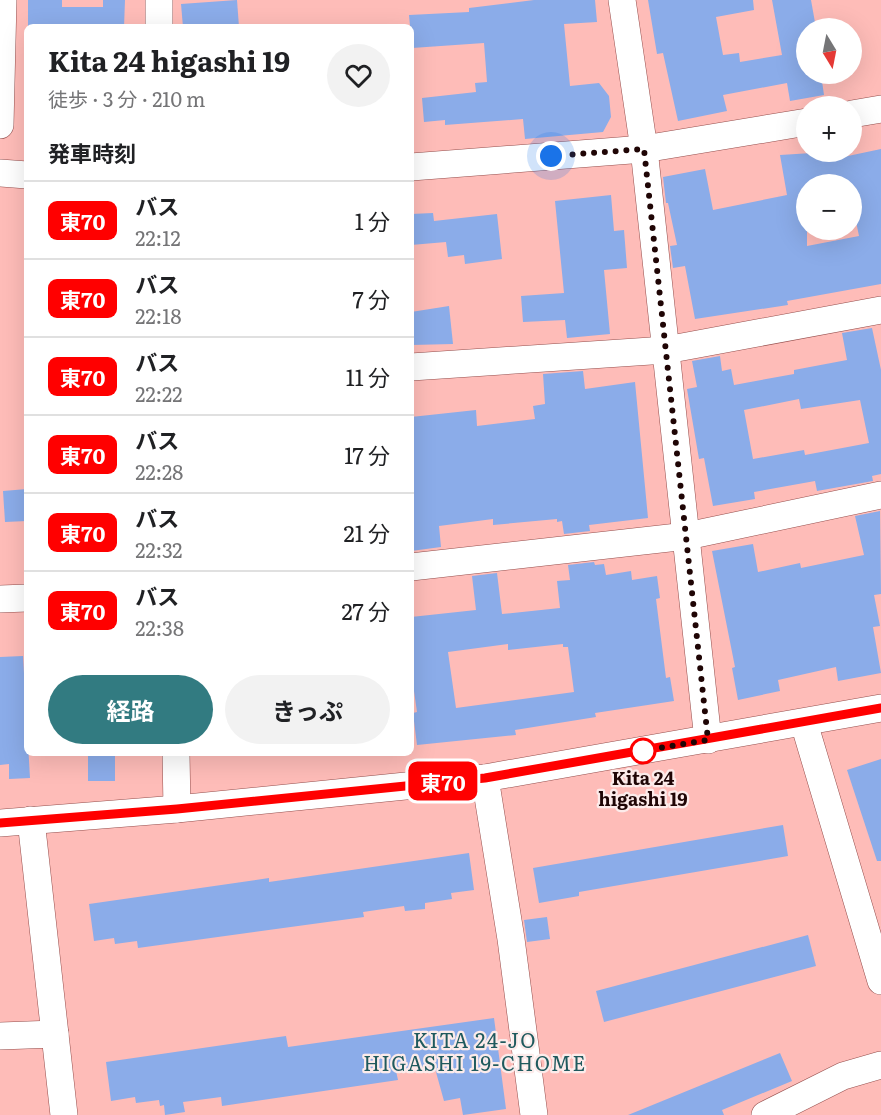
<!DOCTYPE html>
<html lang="ja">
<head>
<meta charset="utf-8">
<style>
  body { margin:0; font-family:Literata,"Noto Sans JP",serif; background:#f2f2f2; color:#202124; height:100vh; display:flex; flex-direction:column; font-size:22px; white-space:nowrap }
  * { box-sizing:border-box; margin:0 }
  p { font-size:20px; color:#757577 }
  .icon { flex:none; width:33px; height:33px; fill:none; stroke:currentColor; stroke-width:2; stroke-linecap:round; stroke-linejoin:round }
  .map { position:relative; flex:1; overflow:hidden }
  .details { position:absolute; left:24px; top:24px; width:390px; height:732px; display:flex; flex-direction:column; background:#fff; border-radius:9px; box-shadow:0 6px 24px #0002 }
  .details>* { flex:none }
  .badge { padding:0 12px; border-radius:9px; font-size:21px; line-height:39px }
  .needle { width:39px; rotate:170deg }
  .fabs { position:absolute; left:796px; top:18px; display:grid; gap:12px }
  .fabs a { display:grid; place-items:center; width:66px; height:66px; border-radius:50%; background:#fff; box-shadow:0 6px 24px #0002; font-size:30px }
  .you { position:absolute; width:30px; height:30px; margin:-15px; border:4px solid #fff; border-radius:50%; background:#1a73e8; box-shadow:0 0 0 9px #1a73e833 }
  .map>.badge { position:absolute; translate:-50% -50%; box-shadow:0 0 0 3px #fff }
  h2 { padding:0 24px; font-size:22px; line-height:54px }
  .round { display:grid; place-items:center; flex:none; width:63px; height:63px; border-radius:32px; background:#f2f2f2 }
  .overview { display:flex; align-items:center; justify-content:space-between; height:102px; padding:0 24px }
  h1 { font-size:28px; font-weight:700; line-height:45px }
  .primary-button { display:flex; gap:12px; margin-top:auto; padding:12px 24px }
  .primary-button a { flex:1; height:69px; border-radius:36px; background:#327b81; color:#fff; font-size:24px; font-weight:700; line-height:69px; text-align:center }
  .primary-button a+a { background:#f2f2f2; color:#202124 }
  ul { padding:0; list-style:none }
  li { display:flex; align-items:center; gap:18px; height:78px; padding:0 24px; border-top:2px solid #e0e0e0 }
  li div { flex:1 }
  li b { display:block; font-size:22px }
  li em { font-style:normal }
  li .badge { min-width:66px; font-weight:700; text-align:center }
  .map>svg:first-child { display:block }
</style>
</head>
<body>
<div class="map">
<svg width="881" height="1115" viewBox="0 0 881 1115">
  <rect width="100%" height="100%" fill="#febcb8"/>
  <g fill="#8bace9" fill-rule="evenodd">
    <polygon points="28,0 62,0 62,7 103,7 103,0 125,0 124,27 28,27"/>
    <polygon points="237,0 239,27 183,27 181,4"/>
    <polygon points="534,0 595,0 597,22 564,24 570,86 599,83 609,96 611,117 603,132 525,139 523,119 445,125 445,120 424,122 422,98 476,92 475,83 487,82 484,43 412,48 409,15 469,12 469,8"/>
    <polygon points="648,0 753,0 754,10 716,17 723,55 739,53 740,62 782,55 772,0 811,0 816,28 807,28 807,74 821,74 824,95 790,101 787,83 723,95 727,111 678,121 663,53 657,54"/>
    <path d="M881,149V284L787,301L788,305L695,319L685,266L673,268L670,246L677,245L668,203H666L663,177L705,169L713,210L787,195L780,155L828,152L829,160ZM807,184H852V202L859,236L807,246Z"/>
    <polygon points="611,195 614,231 624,230 627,268 604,270 610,334 567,338 565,320 523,322 521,296 564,293 555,201"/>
    <polygon points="433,213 434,221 497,214 502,259 465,264 464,255 448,257 446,242 411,245 411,214"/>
    <polygon points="449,306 453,344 411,345 411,312"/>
    <path d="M872,328L881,370V474L872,476L873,481L817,491L815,481L754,492L755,499L713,506L704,458L699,459L687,389L697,387L692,361L720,356L722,371L731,369L734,385L794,374V370L847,360L842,333ZM799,399L801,409L860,400L869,443L805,455L804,450L753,459L744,410Z"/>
    <polygon points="583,371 585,389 635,382 648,518 589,525 590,531 564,534 562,521 557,522 557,519 493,525 493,519 439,526 441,547 411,551 411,417 476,410 477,426 535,419 533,406 545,404 543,374"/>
    <polygon points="27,489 27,521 5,522 3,491"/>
    <polygon points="880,511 881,594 874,595 880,626 873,627 881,673 838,681 836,667 778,680 780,691 738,700 732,668 735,667 712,551 753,544 758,572 800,563 801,568 864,555 855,516"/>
    <path d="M594,562L595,565L604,564L606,575L631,571L632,580L657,576L660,598L656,599L666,678L670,677L674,701L595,713L596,717L515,730L516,735L417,745L413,713L417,712L411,670V617L476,610L472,576L497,573L502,614L560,608L557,581L570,580L568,565ZM508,644V650L563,644V647H568L574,692L456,708L448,652Z"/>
    <polygon points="23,656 30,778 9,779 9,764 0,765 0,657"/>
    <rect x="88" y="753" width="27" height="28"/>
    <polygon points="881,759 881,861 877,861 847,770"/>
    <polygon points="783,825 788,856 579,892 579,896 539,903 533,868"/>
    <polygon points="469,853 474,890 451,893 452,899 425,903 425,909 405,911 404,906 363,912 364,917 138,948 137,941 115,944 114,938 94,941 89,904 269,878 269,882"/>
    <polygon points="547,917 550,939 527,942 524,920"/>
    <polygon points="808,935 816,966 604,1022 596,991"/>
    <polygon points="494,1018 506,1109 463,1115 460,1098 444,1101 434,1065 396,1071 398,1080 222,1106 221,1097 183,1102 185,1112 165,1115 164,1105 160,1106 159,1100 136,1103 135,1097 111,1101 106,1062 286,1036 288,1047"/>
    <polygon points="780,1053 792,1081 722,1110 724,1115 628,1115"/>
  </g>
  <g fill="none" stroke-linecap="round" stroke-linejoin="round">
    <defs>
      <g id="minor">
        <polyline points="159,0 159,27"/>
        <polyline points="622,0 644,149 708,740"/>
        <polyline points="852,114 881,109"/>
        <polyline points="0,125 3,0"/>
        <polyline points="411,167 644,149 807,122"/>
        <polyline points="0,173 27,175"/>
        <polyline points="411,367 666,350 881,310"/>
        <polyline points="411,567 687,536 881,495"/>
        <polyline points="0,599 27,598"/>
        <polyline points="804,723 881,981"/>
        <polyline points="176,753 177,809"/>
        <polyline points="485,778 511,939 534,1115"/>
        <polyline points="31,820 64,1115"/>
        <polyline points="0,823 177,809 485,778 881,708"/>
        <polyline points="0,1036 55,1034"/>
        <polyline points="765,1115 843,1076 881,1065"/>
      </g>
    </defs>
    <use href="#minor" stroke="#954e4c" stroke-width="28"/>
    <use href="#minor" stroke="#fff" stroke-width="27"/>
  </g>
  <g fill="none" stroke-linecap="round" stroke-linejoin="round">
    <defs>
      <polyline id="line" points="0,823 177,809 485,778 881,708"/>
    </defs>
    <use href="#line" stroke="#fff" stroke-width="14"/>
    <use href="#line" stroke="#f00" stroke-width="9"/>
    <polyline stroke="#1f0505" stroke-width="6" stroke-dasharray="0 10.8" points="551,156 644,149 708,740 641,751 643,751"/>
  </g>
  <circle fill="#fff" stroke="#f00" stroke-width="3" cx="643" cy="751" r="12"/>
  <g text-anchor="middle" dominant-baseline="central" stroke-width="4.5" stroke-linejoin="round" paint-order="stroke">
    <g font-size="18" font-weight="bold" fill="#1f0505" stroke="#fcebea">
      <text x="643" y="777">Kita 24<tspan x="643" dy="21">higashi 19</tspan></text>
    </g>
    <g font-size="20" letter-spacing="1.5" fill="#1f5a5e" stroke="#fcebea">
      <text x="475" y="1039">KITA 24-JO<tspan x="475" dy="23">HIGASHI 19-CHOME</tspan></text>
    </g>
  </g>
</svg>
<div class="fabs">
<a><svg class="needle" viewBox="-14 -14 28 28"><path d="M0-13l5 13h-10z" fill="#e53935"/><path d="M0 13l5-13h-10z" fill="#757577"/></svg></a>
<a>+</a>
<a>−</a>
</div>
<div class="you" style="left:551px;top:156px"></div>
<b class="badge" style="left:443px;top:781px;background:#f00;color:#fff">東70</b>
<section class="details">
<div class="overview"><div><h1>Kita 24 higashi 19</h1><p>徒歩 · 3 分 · 210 m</p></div><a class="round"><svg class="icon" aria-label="heart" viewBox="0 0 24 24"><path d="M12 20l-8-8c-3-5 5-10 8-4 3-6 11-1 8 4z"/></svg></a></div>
<h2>発車時刻</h2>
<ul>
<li><span class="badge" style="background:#f00;color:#fff">東70</span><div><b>バス</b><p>22:12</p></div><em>1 分</em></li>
<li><span class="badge" style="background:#f00;color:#fff">東70</span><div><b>バス</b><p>22:18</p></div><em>7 分</em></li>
<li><span class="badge" style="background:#f00;color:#fff">東70</span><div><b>バス</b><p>22:22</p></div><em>11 分</em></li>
<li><span class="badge" style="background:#f00;color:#fff">東70</span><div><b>バス</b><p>22:28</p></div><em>17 分</em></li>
<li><span class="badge" style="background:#f00;color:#fff">東70</span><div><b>バス</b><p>22:32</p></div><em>21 分</em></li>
<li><span class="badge" style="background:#f00;color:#fff">東70</span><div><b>バス</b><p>22:38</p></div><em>27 分</em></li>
</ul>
<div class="primary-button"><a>経路</a><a>きっぷ</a></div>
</section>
</div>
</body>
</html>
